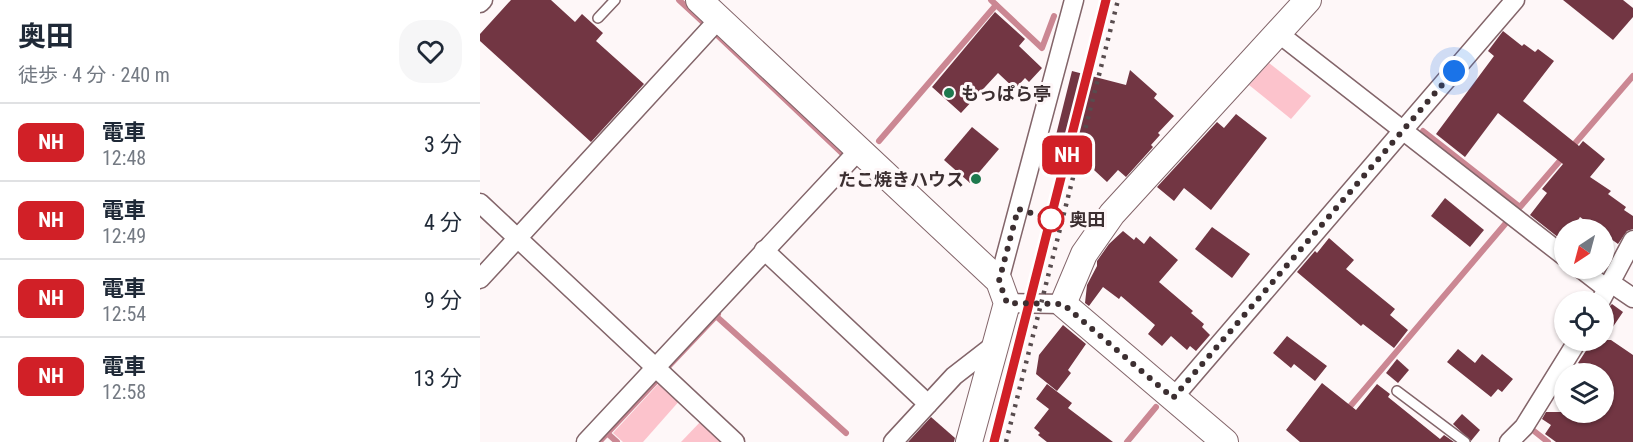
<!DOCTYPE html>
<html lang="ja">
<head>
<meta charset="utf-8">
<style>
  body { margin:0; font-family:"Roboto Condensed","Noto Sans JP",sans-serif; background:#f6f6f7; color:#1f2937; height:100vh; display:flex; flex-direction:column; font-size:22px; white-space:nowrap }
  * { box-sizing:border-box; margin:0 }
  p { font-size:20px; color:#747a83 }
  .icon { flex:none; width:33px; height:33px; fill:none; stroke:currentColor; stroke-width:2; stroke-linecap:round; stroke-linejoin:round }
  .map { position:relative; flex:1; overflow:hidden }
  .sheet { display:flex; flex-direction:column; background:#fff; width:480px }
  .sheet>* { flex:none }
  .badge { padding:0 12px; border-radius:9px; font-size:21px; line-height:39px }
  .needle { width:39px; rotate:216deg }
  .tools { position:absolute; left:1074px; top:219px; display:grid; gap:12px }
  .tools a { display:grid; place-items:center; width:60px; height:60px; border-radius:50%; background:#fff; box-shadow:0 2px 4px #0004; font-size:30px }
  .you { position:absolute; width:30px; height:30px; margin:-15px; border:4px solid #fff; border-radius:50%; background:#1a73e8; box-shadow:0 0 0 9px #1a73e833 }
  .map>.badge { position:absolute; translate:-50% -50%; box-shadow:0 0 0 3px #fff }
  .round { display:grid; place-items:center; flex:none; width:63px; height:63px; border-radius:24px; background:#f6f6f7 }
  .headline { display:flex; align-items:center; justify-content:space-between; height:102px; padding:0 18px }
  h1 { font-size:28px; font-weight:700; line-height:45px }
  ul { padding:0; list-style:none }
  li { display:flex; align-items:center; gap:18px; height:78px; padding:0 18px; border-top:2px solid #e0e1e3 }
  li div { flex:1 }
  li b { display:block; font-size:22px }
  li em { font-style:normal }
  li .badge { min-width:66px; font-weight:700; text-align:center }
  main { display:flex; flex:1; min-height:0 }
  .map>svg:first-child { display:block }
</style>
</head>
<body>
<main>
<section class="sheet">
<div class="headline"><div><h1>奥田</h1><p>徒歩 · 4 分 · 240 m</p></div><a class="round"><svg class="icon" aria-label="heart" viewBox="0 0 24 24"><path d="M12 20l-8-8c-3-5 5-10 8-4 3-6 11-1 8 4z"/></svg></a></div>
<ul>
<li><span class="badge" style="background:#d12027;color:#fff">NH</span><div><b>電車</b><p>12:48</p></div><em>3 分</em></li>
<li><span class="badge" style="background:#d12027;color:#fff">NH</span><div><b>電車</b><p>12:49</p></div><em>4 分</em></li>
<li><span class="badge" style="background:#d12027;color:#fff">NH</span><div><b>電車</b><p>12:54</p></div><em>9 分</em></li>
<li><span class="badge" style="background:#d12027;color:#fff">NH</span><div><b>電車</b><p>12:58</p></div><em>13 分</em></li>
</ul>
</section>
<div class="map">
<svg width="1153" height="442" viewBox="0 0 1153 442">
  <rect width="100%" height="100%" fill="#fef7f8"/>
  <g fill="#fcc3cc">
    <polygon points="789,63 831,96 811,119 769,85"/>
    <polygon points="181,381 201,399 163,442 143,442 133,433"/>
    <polygon points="223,419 248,442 201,442"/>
  </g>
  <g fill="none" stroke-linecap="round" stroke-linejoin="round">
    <g stroke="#cb8793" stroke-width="6">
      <polyline points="199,0 225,24"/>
      <polyline points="511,0 562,48 574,16"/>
      <polyline points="233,31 364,155"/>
      <polyline points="943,131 1040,207 1084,156"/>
      <polyline points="399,141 516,5"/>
      <polyline points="1091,148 1153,76"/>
      <polyline points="236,316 366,433"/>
      <polyline points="187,368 238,314"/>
      <polyline points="867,410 1026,223"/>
      <polyline points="1054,431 1068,442"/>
      <polyline points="127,433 137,442"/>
      <polyline points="119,442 178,379"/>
      <polyline points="647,442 676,407"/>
    </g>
  </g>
  <g fill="#723643">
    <polygon points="31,0 71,0 95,22 102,14 123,33 116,41 164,84 111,142 0,41 0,34"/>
    <polygon points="1083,0 1143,0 1153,8 1153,17 1133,40"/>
    <polygon points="515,12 545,39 539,46 562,68 549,82 545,78 535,89 518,73 481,113 452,87"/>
    <polygon points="1023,31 1042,46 1044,44 1055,52 1058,49 1074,61 1043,101 1099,146 1103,141 1125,159 1110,177 1131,191 1128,194 1146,207 1144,210 1153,216 1153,229 1147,231 1138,244 1124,234 1124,230 1118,230 1100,217 1092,230 1084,230 1084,238 1081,236 1079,238 1050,215 1067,193 1062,189 1083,164 1018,113 985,157 956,134 1014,56 1008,51"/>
    <polygon points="650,70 677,94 674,98 694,116 678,133 680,135 671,145 673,147 646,177 638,170 627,182 576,135 592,71 646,85"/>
    <polygon points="756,114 787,138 731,210 704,188 694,201 677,187 737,122 744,128"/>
    <polygon points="492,127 519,149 490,183 464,160"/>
    <polygon points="965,198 1004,230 990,247 951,216"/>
    <polygon points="732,227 770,254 752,278 715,249"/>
    <polygon points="643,231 654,240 656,237 664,244 670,236 698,260 679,282 713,311 711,313 724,324 722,327 730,335 716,351 710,346 707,350 691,336 682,346 668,334 675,325 641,296 639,299 623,287 609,306 605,303 607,285 617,266 617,261 629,244"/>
    <polygon points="849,238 874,260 866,269 915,309 910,315 928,330 914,348 883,324 881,326 817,272 835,251 837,253"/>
    <polygon points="1132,304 1143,312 1124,340 1131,340 1153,355 1153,442 1076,442 1065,434 1071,425 1062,419 1066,412 1124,412 1124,374 1113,374 1098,363 1113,340 1124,340 1124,312"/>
    <polygon points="583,325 606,344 588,370 591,373 577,391 556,374 559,355"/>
    <polygon points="807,336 847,366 835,381 814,364 811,368 793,353"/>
    <polygon points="978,349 995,363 1002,354 1033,379 1022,392 1018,389 1011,397 967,362"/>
    <polygon points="917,359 929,370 918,383 906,373"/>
    <polygon points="842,383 876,410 897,384 910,394 908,397 960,439 964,435 974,442 820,442 806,430"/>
    <polygon points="567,384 592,403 588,408 633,442 567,442 558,435 560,433 554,428 569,409 556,399"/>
    <polygon points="982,414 1000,430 991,441 973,424"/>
    <polygon points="451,417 475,438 474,442 428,442"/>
  </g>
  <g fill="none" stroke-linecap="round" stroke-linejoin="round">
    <defs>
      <g id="lane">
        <polyline points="118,18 135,0"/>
        <polyline points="917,391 985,442"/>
      </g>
      <g id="street">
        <polyline points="0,3 3,0"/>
        <polyline points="798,33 1084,256"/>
        <polyline points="0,203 255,442"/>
        <polyline points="284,250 448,404"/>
        <polyline points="1100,268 1127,289"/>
        <polyline points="0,279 239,19"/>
        <polyline points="519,281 594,0"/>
        <polyline points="1131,283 1153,298"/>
        <polyline points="1120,302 1153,240"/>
        <polyline points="527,303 583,304"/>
        <polyline points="693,398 1035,0"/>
        <polyline points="106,442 379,150"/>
        <polyline points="413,442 474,376 514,345"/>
        <polyline points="1029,442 1044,427 1098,340"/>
      </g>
      <g id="secondary">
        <polyline points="219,0 519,281 527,303 489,442"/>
        <polyline points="745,442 583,304 604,254 632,214 828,0"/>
      </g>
    </defs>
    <use href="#lane" stroke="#83656a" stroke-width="12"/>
    <use href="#street" stroke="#83656a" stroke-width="21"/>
    <use href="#secondary" stroke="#83656a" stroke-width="28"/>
    <use href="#lane" stroke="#fff" stroke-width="9"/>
    <use href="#street" stroke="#fff" stroke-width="18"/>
    <use href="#secondary" stroke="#fff" stroke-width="26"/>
    <g stroke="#584c4e" stroke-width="4.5" stroke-dasharray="3 6" stroke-linecap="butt">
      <polyline points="514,442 626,0"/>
      <polyline points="526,442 638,0"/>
    </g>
  </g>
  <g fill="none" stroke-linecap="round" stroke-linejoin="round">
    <defs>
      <polyline id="line" points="514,442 626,0"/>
    </defs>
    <use href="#line" stroke="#fff" stroke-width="14"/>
    <use href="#line" stroke="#d12027" stroke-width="9"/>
    <polyline stroke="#3c2f31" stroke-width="6" stroke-dasharray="0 10.8" points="571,219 538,209 519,281 527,303 583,304 693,398 974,71"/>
  </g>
  <g fill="#1e794e" stroke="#fef7f8" stroke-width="2">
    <circle cx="469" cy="93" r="6"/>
    <circle cx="496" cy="179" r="6"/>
  </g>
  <circle fill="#fff" stroke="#d12027" stroke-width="3" cx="571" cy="219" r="12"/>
  <g text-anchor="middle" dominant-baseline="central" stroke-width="6" stroke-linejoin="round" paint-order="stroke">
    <g font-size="18" font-weight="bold" fill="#3c2f31" stroke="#fef7f8" text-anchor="start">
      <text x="481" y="93">もっぱら亭</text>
      <text x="484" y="179" text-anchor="end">たこ焼きハウス</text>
    </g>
    <g font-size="18" font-weight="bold" fill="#3c2f31" stroke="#fef7f8" text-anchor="start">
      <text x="589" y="219">奥田</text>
    </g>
  </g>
</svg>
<div class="tools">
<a><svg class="needle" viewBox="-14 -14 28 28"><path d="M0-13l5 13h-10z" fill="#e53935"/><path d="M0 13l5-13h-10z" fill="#747a83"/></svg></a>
<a><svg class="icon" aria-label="locate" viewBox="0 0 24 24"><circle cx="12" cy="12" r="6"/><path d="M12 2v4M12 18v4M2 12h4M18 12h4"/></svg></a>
<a><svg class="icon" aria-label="layers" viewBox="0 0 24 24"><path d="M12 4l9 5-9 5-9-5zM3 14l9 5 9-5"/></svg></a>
</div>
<div class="you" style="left:974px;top:71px"></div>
<b class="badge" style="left:587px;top:155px;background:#d12027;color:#fff">NH</b>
</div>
</main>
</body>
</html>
